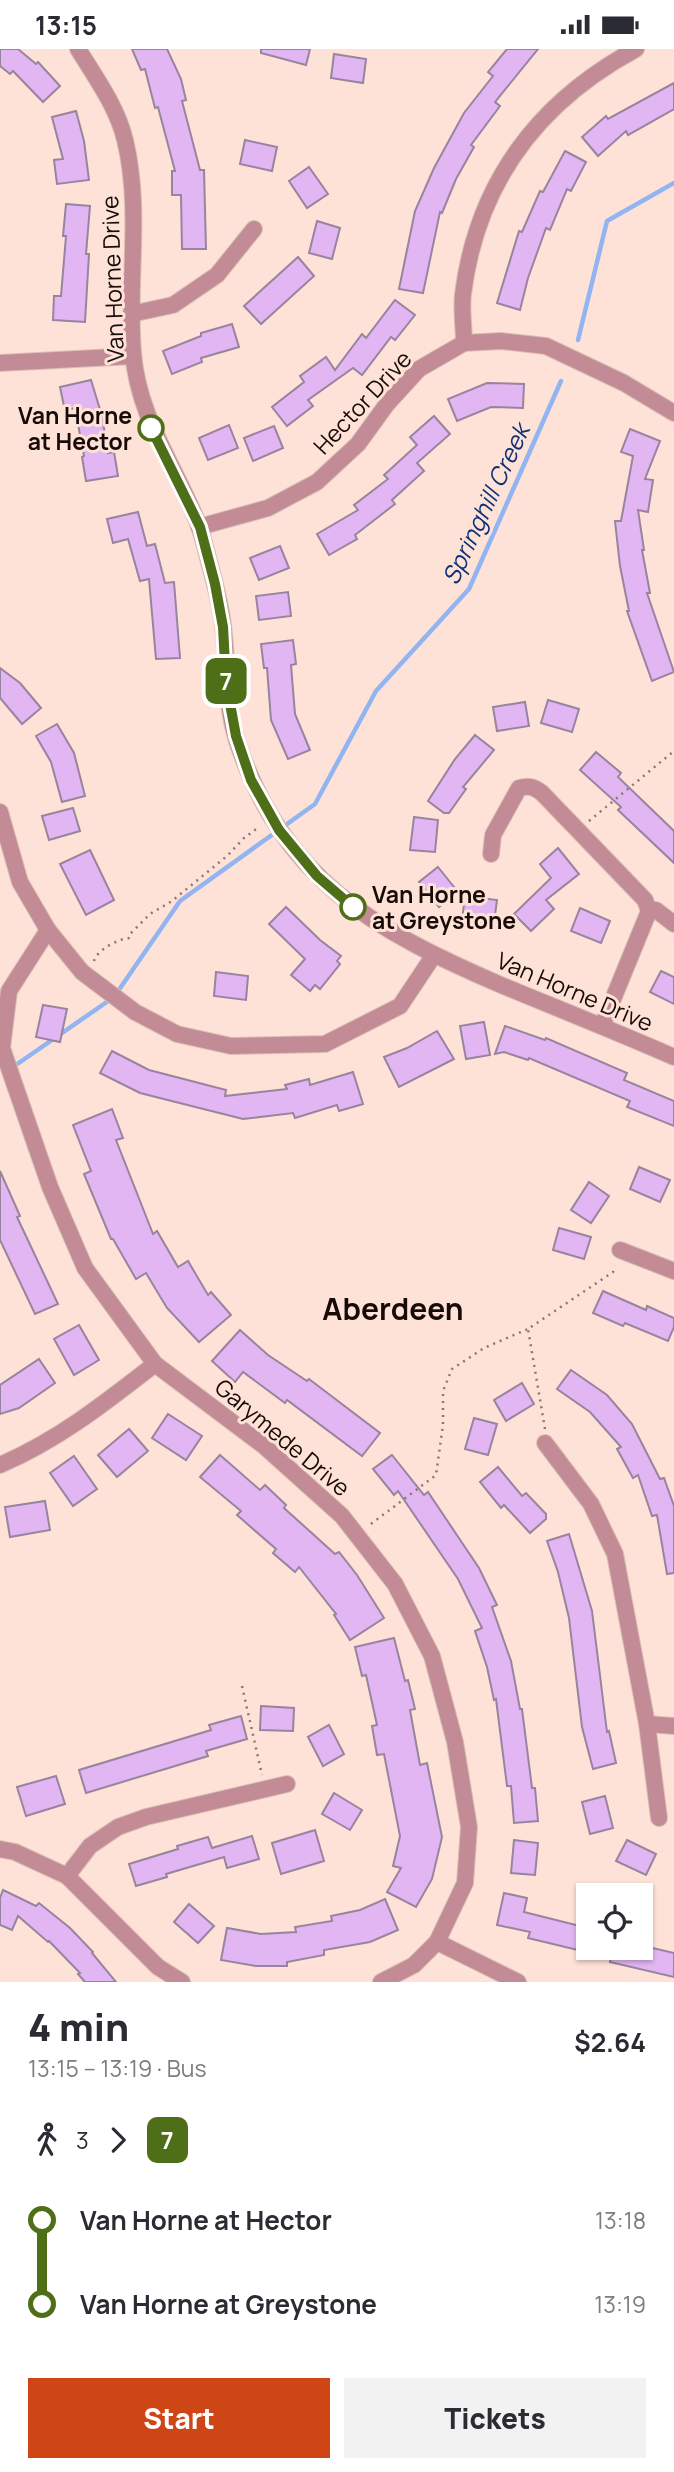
<!DOCTYPE html>
<html lang="en">
<head>
<meta charset="utf-8">
<style>
  body { margin:0; font-family:Manrope,sans-serif; background:#f2f2f3; color:#2b2b33; height:100vh; display:flex; flex-direction:column; font-size:26px; white-space:nowrap }
  * { box-sizing:border-box; margin:0 }
  p { font-size:23px; color:#7c7c81 }
  .icon { flex:none; width:38px; height:38px; fill:none; stroke:currentColor; stroke-width:2; stroke-linecap:round; stroke-linejoin:round }
  .map { position:relative; height:1933px; overflow:hidden }
  .side { display:flex; flex-direction:column; background:#fff; flex:1 }
  .side>* { flex:none }
  .badge { padding:0 14px; border-radius:10px; font-size:24px; line-height:46px }
  .fabs { position:absolute; left:576px; top:1834px; display:grid; gap:14px }
  .fabs a { display:grid; place-items:center; width:77px; height:77px; border-radius:0px; background:#fff; box-shadow:0 2px 5px #0004; font-size:35px }
  .map>.badge { position:absolute; translate:-50% -50%; box-shadow:0 0 0 4px #fff }
  .legs { display:flex; align-items:center; gap:10px; height:77px; padding:0 28px; font-size:23px }
  .legs p { margin-inline-start:auto }
  .head { display:flex; align-items:center; justify-content:space-between; height:119px; padding:0 28px }
  h1 { font-size:38px; font-weight:800; line-height:52px }
  .primary-button { display:flex; gap:14px; margin-top:auto; padding:14px 28px }
  .primary-button a { flex:1; height:80px; border-radius:0px; background:#ce4615; color:#fff; font-size:28px; font-weight:800; line-height:80px; text-align:center }
  .primary-button a+a { background:#f2f2f3; color:#2b2b33 }
  ul { padding:0 28px; list-style:none }
  li { display:flex; align-items:center; gap:24px; height:84px; font-size:26px }
  li i { display:grid; place-items:center; width:10px; height:100%; margin:0 9px; background:currentColor }
  li i::after { content:''; width:18px; height:18px; margin:-9px; border:5px solid; border-radius:50%; background:#fff }
  li p { margin-inline-start:auto }
  li:first-child i { background:linear-gradient(#0000 50%,currentColor 0) }
  li:last-child i { background:linear-gradient(currentColor 50%,#0000 0) }
  .status { display:flex; justify-content:space-between; align-items:center; height:49px; padding:0 35px; background:#fff; direction:ltr }
  .status svg { height:19px; fill:currentColor }
  .map>svg:first-child { display:block }
</style>
</head>
<body>
<div class="status"><b>13:15</b><svg viewBox="0 0 49 12"><path d="M0 12V9h3v3zM5 12V6h3v6zM10 12V3h3v9zM15 12V0h3v12zM26 1h20v11H26zM47 4h2v5h-2z"/></svg></div>
<div class="map">
<svg width="674" height="1933" viewBox="0 0 674 1933">
  <rect width="100%" height="100%" fill="#fee2d7"/>
  <g fill="none" stroke-linecap="round" stroke-linejoin="round">
    <g stroke="#92b4f1" stroke-width="4.5">
      <polyline points="578,291 607,172 674,134"/>
      <polyline points="13,1018 114,948 180,852 315,755 376,642 469,540 561,332"/>
    </g>
  </g>
  <g fill="#e2b6f3" stroke="#97849e" stroke-width="2">
    <polygon points="0,0 18,0 36,15 38,13 60,37 43,53 13,22 10,25 0,17"/>
    <polygon points="132,0 167,0 181,30 186,51 182,52 200,121 204,121 206,200 182,200 181,146 172,146 172,122 175,122 158,58 155,59 145,20 141,21"/>
    <polygon points="261,0 310,0 306,16 261,4"/>
    <polygon points="507,0 538,0 495,53 500,57 471,96 474,98 456,130 442,164 440,163 423,244 399,240 415,162 434,119 464,64 493,27 488,23"/>
    <polygon points="334,5 366,10 363,34 331,29"/>
    <polygon points="674,34 674,60 628,86 626,82 598,107 582,88 606,67 608,70"/>
    <polygon points="76,62 84,92 89,131 57,135 54,111 63,110 52,68"/>
    <polygon points="245,91 277,98 272,122 240,115"/>
    <polygon points="565,102 586,113 571,142 567,140 550,181 546,179 528,229 520,261 497,254 519,182 522,183 540,142 543,143"/>
    <polygon points="309,118 328,145 307,159 289,132"/>
    <polygon points="66,155 90,157 86,205 89,205 85,273 53,271 54,247 61,247 66,187 63,187"/>
    <polygon points="317,172 340,179 332,210 309,204"/>
    <polygon points="298,208 314,227 261,275 244,257"/>
    <polygon points="395,251 415,266 395,291 391,288 362,326 353,319 308,351 313,357 287,377 272,358 304,333 300,327 326,308 335,321 362,285 366,289"/>
    <polygon points="232,275 239,298 201,309 202,313 172,325 163,302 201,287 201,284"/>
    <polygon points="91,331 102,367 108,404 114,403 118,427 86,432 82,408 84,407 75,359 65,362 60,338"/>
    <polygon points="487,334 524,335 523,359 491,358 457,372 448,350"/>
    <polygon points="434,367 450,385 417,414 424,422 392,451 395,455 355,486 357,490 329,506 317,485 358,461 354,456 388,430 384,426 417,396 410,388"/>
    <polygon points="229,376 238,399 208,411 199,389"/>
    <polygon points="274,377 283,399 253,412 244,389"/>
    <polygon points="630,380 660,392 645,430 653,431 648,463 638,461 644,501 642,501 650,544 647,544 674,623 652,632 627,562 629,562 620,517 615,472 621,472 633,407 621,403"/>
    <polygon points="138,463 147,497 155,495 165,534 174,533 180,609 156,610 149,530 140,532 128,490 113,494 107,470"/>
    <polygon points="280,497 289,519 259,531 250,509"/>
    <polygon points="288,543 291,567 259,571 256,547"/>
    <polygon points="293,591 296,615 291,616 295,665 310,701 288,710 271,671 267,619 264,619 261,595"/>
    <polygon points="0,619 20,634 41,659 22,675 0,649"/>
    <polygon points="548,651 579,660 572,683 541,674"/>
    <polygon points="525,653 529,677 497,682 493,658"/>
    <polygon points="57,675 74,704 85,747 62,753 51,713 36,687"/>
    <polygon points="475,686 494,701 463,738 466,740 449,764 444,764 428,752 455,710"/>
    <polygon points="596,703 621,724 618,728 674,782 674,814 618,761 621,758 580,721"/>
    <polygon points="73,759 80,782 49,791 42,767"/>
    <polygon points="414,768 438,771 435,803 410,801"/>
    <polygon points="558,799 579,825 546,851 554,860 531,882 514,865 551,829 540,815"/>
    <polygon points="90,801 114,851 86,866 60,815"/>
    <polygon points="438,818 458,843 439,858 419,833"/>
    <polygon points="465,847 497,851 494,874 462,871"/>
    <polygon points="286,858 320,891 341,907 337,912 340,915 320,940 315,936 310,942 291,926 305,910 269,875"/>
    <polygon points="580,859 610,872 601,894 571,882"/>
    <polygon points="661,922 674,928 674,955 650,943"/>
    <polygon points="216,923 248,927 246,951 214,947"/>
    <polygon points="43,956 67,960 60,993 36,988"/>
    <polygon points="484,973 490,1006 466,1010 460,977"/>
    <polygon points="505,977 545,991 546,989 627,1024 624,1031 674,1052 674,1077 627,1058 630,1052 529,1009 528,1011 504,1003 495,1005"/>
    <polygon points="437,982 454,1010 399,1038 384,1008 407,999"/>
    <polygon points="112,1002 149,1021 226,1041 225,1047 287,1040 285,1036 309,1030 310,1036 353,1023 363,1055 339,1062 337,1056 295,1069 293,1064 243,1070 140,1044 100,1024"/>
    <polygon points="112,1060 123,1089 116,1091 153,1185 157,1182 178,1218 188,1212 208,1246 211,1243 231,1266 199,1293 167,1259 146,1224 136,1230 113,1190 111,1190 84,1125 91,1122 73,1076"/>
    <polygon points="639,1118 670,1131 660,1153 630,1140"/>
    <polygon points="0,1122 20,1167 17,1168 58,1255 35,1265 0,1191"/>
    <polygon points="589,1133 609,1147 591,1174 571,1161"/>
    <polygon points="559,1179 591,1188 584,1210 553,1201"/>
    <polygon points="603,1242 646,1261 647,1257 674,1269 674,1278 668,1292 625,1274 623,1277 593,1264"/>
    <polygon points="79,1276 99,1311 74,1326 54,1290"/>
    <polygon points="240,1281 268,1306 307,1332 309,1330 380,1384 362,1407 287,1351 285,1354 243,1323 235,1333 212,1312"/>
    <polygon points="39,1310 55,1334 19,1359 0,1365 0,1336"/>
    <polygon points="571,1321 607,1346 632,1375 660,1430 664,1429 674,1457 674,1524 667,1525 657,1466 652,1467 638,1426 633,1429 617,1400 621,1398 590,1363 557,1340"/>
    <polygon points="522,1334 534,1355 506,1372 494,1351"/>
    <polygon points="168,1365 202,1387 186,1411 152,1389"/>
    <polygon points="474,1369 497,1375 488,1406 465,1400"/>
    <polygon points="129,1380 148,1402 117,1428 98,1406"/>
    <polygon points="220,1406 260,1441 265,1436 286,1456 284,1459 335,1505 339,1503 357,1526 384,1569 350,1591 334,1566 336,1565 299,1518 295,1523 273,1504 276,1500 237,1466 241,1462 200,1428"/>
    <polygon points="392,1406 424,1446 428,1443 479,1519 497,1556 492,1558 511,1612 520,1660 522,1660 532,1739 535,1739 538,1772 514,1774 511,1737 507,1737 496,1650 494,1651 487,1618 475,1582 482,1579 458,1530 398,1442 394,1446 373,1420"/>
    <polygon points="74,1407 97,1440 73,1457 50,1424"/>
    <polygon points="498,1418 522,1447 526,1444 546,1465 546,1470 530,1484 504,1456 501,1459 480,1433"/>
    <polygon points="45,1452 50,1481 10,1488 5,1458"/>
    <polygon points="569,1485 592,1562 607,1683 609,1682 616,1714 593,1720 582,1678 569,1569 558,1523 547,1492"/>
    <polygon points="394,1589 405,1632 408,1631 415,1660 410,1661 420,1716 427,1714 442,1788 432,1830 416,1858 387,1843 401,1819 393,1817 400,1787 384,1705 377,1706 372,1677 377,1676 366,1626 362,1627 355,1598"/>
    <polygon points="261,1657 294,1659 293,1682 260,1681"/>
    <polygon points="241,1667 247,1690 206,1702 208,1707 86,1744 79,1721 211,1681 209,1676"/>
    <polygon points="329,1676 344,1705 323,1717 308,1688"/>
    <polygon points="56,1727 65,1755 26,1767 17,1738"/>
    <polygon points="334,1744 362,1761 350,1781 322,1765"/>
    <polygon points="605,1747 613,1779 590,1785 582,1753"/>
    <polygon points="315,1781 324,1812 281,1825 272,1794"/>
    <polygon points="252,1787 259,1810 227,1819 224,1808 166,1825 167,1828 136,1837 129,1815 178,1800 177,1797 208,1788 212,1799"/>
    <polygon points="514,1791 538,1794 535,1826 511,1824"/>
    <polygon points="627,1791 656,1805 646,1826 616,1812"/>
    <polygon points="3,1841 36,1857 39,1854 70,1879 93,1903 92,1904 116,1933 85,1933 78,1925 80,1924 49,1892 48,1893 18,1867 12,1881 0,1876 0,1849"/>
    <polygon points="504,1844 527,1849 524,1863 588,1879 588,1899 640,1899 640,1896 674,1904 674,1928 610,1913 611,1909 528,1889 530,1883 497,1876"/>
    <polygon points="385,1850 398,1881 370,1893 324,1901 324,1906 287,1913 287,1917 256,1917 221,1911 227,1879 261,1885 296,1883 295,1878 332,1872 331,1867 360,1861"/>
    <polygon points="189,1855 214,1877 198,1894 174,1873"/>
  </g>
  <g fill="none" stroke-linecap="round" stroke-linejoin="round">
    <defs>
      <g id="minor">
        <path d="M78,0C96,29 117,58 125,91C142,161 127,232 133,303C138,369 176,418 199,477C204,491 207,506 211,520C216,539 221,558 223,577C228,615 225,655 237,692C283,831 374,881 501,936C559,960 617,983 674,1008"/>
        <polyline points="131,265 173,256 217,226 254,180"/>
        <path d="M464,294C464,278 461,261 463,245C477,134 538,53 636,0"/>
        <polyline points="0,314 133,307"/>
        <polyline points="199,478 268,459 317,433 358,395 387,355 419,320 464,294 501,292 546,297 624,334 674,364"/>
        <polyline points="0,763 20,833 48,881 82,923 135,963 177,985 231,997 325,995 400,957 434,906"/>
        <path d="M491,805L493,786L519,739C529,736 534,738 542,744L645,851L649,862L602,977"/>
        <polyline points="649,862 656,861 674,875"/>
        <polyline points="48,881 9,942 2,999 50,1138 85,1219 155,1315 264,1397 342,1467 395,1535 432,1607 455,1693 469,1778 465,1834 437,1893 414,1916 381,1933"/>
        <polyline points="620,1201 674,1222"/>
        <polyline points="545,1394 591,1455 615,1505 647,1675 659,1769"/>
        <path d="M0,1416C58,1391 105,1354 155,1315"/>
        <polyline points="647,1675 674,1677"/>
        <polyline points="0,1800 15,1803 67,1827 158,1918 182,1933"/>
        <polyline points="67,1827 90,1797 118,1778 146,1768 287,1735"/>
        <polyline points="437,1893 518,1933"/>
      </g>
    </defs>
    <use href="#minor" stroke="#d9c0b6" stroke-width="18"/>
    <g stroke="#8b7770" stroke-width="2.5" stroke-dasharray="2 5" stroke-linecap="butt">
      <polyline points="589,772 674,702"/>
      <path d="M94,912C97,901 118,890 129,889L130,885L150,865L172,852L227,807L244,789L259,778"/>
      <polyline points="545,1380 528,1280 613,1223 615,1217"/>
      <polyline points="371,1475 436,1426 443,1376 443,1342 452,1320 484,1299 528,1280"/>
      <polyline points="242,1637 262,1726"/>
    </g>
    <use href="#minor" stroke="#c38b95" stroke-width="16"/>
  </g>
  <g fill="none" stroke-linecap="round" stroke-linejoin="round">
    <defs>
      <polyline id="line-1" points="151,379 200,478 215,535 223,578 226,633 236,687 251,731 279,781 317,827 353,858"/>
    </defs>
    <use href="#line-1" stroke="#fff" stroke-width="16"/>
    <use href="#line-1" stroke="#4f6e18" stroke-width="10"/>
  </g>
  <g fill="#fff" stroke="#4f6e18" stroke-width="3.5">
    <circle cx="151" cy="379" r="12"/>
    <circle cx="353" cy="858" r="12"/>
  </g>
  <g text-anchor="middle" dominant-baseline="central" stroke-width="6" stroke-linejoin="round" paint-order="stroke">
    <g font-size="23" fill="#170b08" stroke="#fee2d7">
      <text transform="translate(112 230) rotate(-92)">Van Horne Drive</text>
      <text transform="translate(362 353) rotate(-47)">Hector Drive</text>
      <text transform="translate(575 942) rotate(23)">Van Horne Drive</text>
      <text transform="translate(283 1388) rotate(40)">Garymede Drive</text>
    </g>
    <g font-size="23" font-weight="bold" fill="#170b08" stroke="#fee2d7" text-anchor="end">
      <text x="132" y="366">Van Horne<tspan x="132" dy="26">at Hector</tspan></text>
      <text x="372" y="845" text-anchor="start">Van Horne<tspan x="372" dy="26">at Greystone</tspan></text>
    </g>
    <g font-size="24" font-style="italic" fill="#0d3176" stroke="#fee2d7">
      <text transform="translate(485 455) rotate(-65)">Springhill Creek</text>
    </g>
    <g font-size="30" font-weight="bold" fill="#170b08" stroke="#fee2d7">
      <text x="393" y="1259">Aberdeen</text>
    </g>
  </g>
</svg>
<div class="fabs">
<a><svg class="icon" aria-label="locate" viewBox="0 0 24 24"><circle cx="12" cy="12" r="6"/><path d="M12 2v4M12 18v4M2 12h4M18 12h4"/></svg></a>
</div>
<b class="badge" style="left:226px;top:632px;background:#4f6e18;color:#fff">7</b>
</div>
<section class="side">
<div class="head"><div><h1>4 min</h1><p>13:15 – 13:19 · Bus</p></div><b>$2.64</b></div>
<div class="legs"><svg class="icon" aria-label="walk" viewBox="0 0 24 24"><circle cx="13" cy="4" r="2"/><path d="M13 8l-2 6 4 7M11 14l-3 7M7 12l3-4h3l4 4"/></svg>3<svg class="icon" aria-label="forward" viewBox="0 0 24 24"><path d="M9 5l7 7-7 7"/></svg><b class="badge" style="background:#4f6e18;color:#fff">7</b></div>
<ul>
<li><i style="color:#4f6e18"></i><b>Van Horne at Hector</b><p>13:18</p></li>
<li><i style="color:#4f6e18"></i><b>Van Horne at Greystone</b><p>13:19</p></li>
</ul>
<div class="primary-button"><a>Start</a><a>Tickets</a></div>
</section>
</body>
</html>
